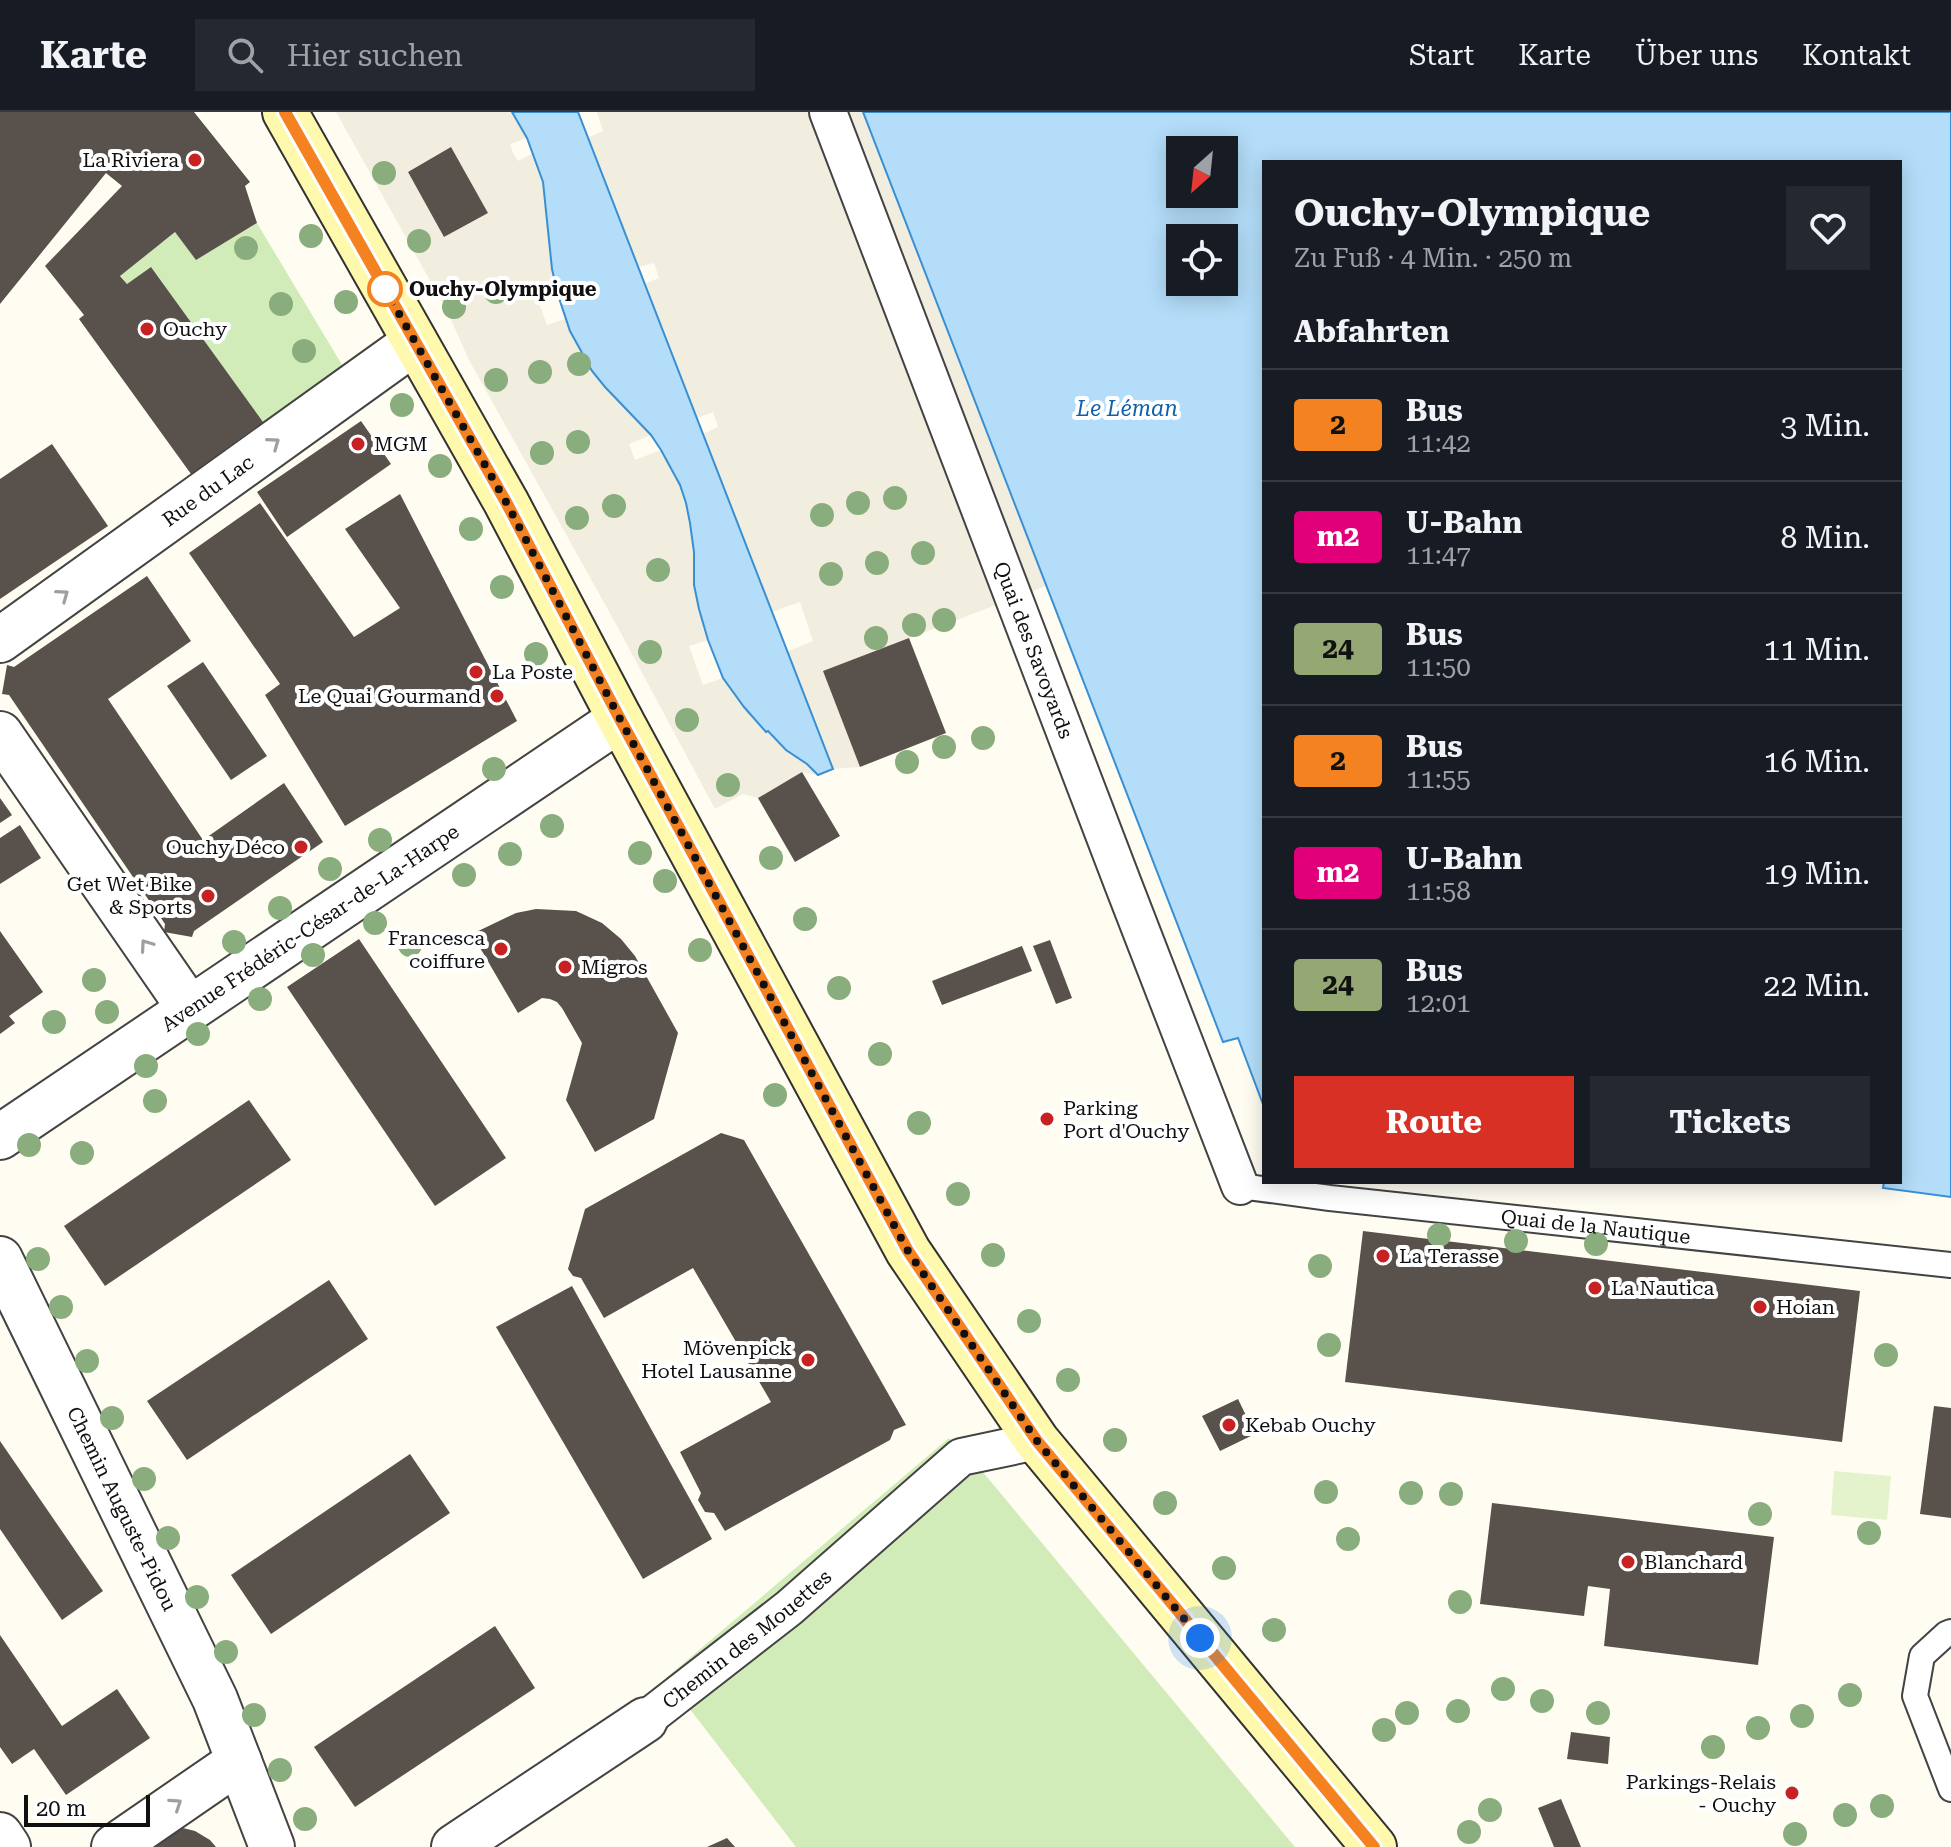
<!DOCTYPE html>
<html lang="de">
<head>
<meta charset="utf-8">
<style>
  body { margin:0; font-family:"Roboto Serif",serif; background:#242831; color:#f1f3f6; height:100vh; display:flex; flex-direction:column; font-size:30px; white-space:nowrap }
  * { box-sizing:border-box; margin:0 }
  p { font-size:26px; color:#9ea1a6 }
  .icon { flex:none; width:44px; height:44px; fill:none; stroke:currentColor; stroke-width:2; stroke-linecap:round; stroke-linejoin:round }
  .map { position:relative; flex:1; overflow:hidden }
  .side { position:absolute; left:1262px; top:48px; width:640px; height:1024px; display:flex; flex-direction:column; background:#171b24; border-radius:0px; box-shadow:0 4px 20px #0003 }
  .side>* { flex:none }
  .badge { padding:0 16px; border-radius:6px; font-size:28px; line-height:52px }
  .needle { width:52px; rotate:207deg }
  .fabs { position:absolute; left:1166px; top:24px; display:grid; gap:16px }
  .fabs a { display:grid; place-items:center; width:72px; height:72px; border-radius:0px; background:#171b24; box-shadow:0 4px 20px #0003; font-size:40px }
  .scale { position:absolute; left:24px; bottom:20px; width:126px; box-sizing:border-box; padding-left:8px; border:4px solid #101010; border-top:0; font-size:22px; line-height:28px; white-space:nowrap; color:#101010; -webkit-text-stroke:6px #fff; paint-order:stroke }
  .you { position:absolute; width:40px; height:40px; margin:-20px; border:6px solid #fff; border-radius:50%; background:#1a73e8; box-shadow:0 0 0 12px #1a73e833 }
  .map>.badge { position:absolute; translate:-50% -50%; box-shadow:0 0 0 4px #fff }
  h2 { padding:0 32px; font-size:30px; line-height:72px }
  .round { display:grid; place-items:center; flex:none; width:84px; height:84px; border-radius:0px; background:#242831 }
  .overview { display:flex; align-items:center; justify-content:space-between; height:136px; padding:0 32px }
  h1 { font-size:38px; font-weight:700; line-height:60px }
  .primary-button { display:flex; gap:16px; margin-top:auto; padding:16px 32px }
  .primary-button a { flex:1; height:92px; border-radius:0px; background:#d93025; color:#fff; font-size:32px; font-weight:700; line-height:92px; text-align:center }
  .primary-button a+a { background:#242831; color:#f1f3f6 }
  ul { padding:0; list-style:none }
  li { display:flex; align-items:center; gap:24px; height:112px; padding:0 32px; border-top:2px solid #363941 }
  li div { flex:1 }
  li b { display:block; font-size:30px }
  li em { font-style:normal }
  li .badge { min-width:88px; font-weight:700; text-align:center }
  header { display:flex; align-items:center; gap:48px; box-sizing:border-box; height:112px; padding:0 40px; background:#171b24; border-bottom:2px solid #363941 }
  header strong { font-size:38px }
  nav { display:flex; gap:44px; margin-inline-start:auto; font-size:28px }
  .search { width:560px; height:72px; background:#242831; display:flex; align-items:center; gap:20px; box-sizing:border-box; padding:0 28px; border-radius:0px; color:#9ea1a6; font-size:30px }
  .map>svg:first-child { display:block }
</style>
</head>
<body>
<header>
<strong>Karte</strong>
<div class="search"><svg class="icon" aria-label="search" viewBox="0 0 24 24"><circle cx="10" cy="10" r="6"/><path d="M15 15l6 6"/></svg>Hier suchen</div>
<nav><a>Start</a><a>Karte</a><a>Über uns</a><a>Kontakt</a></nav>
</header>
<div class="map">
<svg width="1951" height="1735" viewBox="0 0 1951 1735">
  <rect width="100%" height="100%" fill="#fffdf2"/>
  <g fill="#d2ecb9">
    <polygon points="257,111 344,256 267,310 263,310 151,155 127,172 110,149 154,116 163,130 175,120 197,147"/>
    <polygon points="949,1326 982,1359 1295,1735 796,1735 666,1566"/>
  </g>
  <polygon fill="#e4f3cc" points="1834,1359 1891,1364 1887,1408 1831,1403"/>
  <g fill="#f1eddf" fill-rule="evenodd">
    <path d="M336,0H512L527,26L510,32L513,41L518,49L533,41L543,70L552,157L558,183L539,191L547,213L565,207L578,235L592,259L605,275L651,323L629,332L635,348L661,338L680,373L686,391L694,440L695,473L708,528L689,534L703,573L723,566L744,595L766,620L768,619L786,638L807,652L818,663L802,660L758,686L743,682L715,697L617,514L469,248L447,199ZM451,36L488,101L445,125L408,60Z"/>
    <polygon points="597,0 862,0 1046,474 823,559 860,655 833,657 787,540 813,529 800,490 772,500 703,322 718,315 713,300 697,306 644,172 659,166 654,151 639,155 587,26 603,19"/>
  </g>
  <g fill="#b4ddf9" stroke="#388fd3" stroke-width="2" fill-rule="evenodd">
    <polygon points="512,0 578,0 833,657 818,663 807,652 786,638 768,619 766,620 744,595 723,566 708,528 699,497 694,473 694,440 690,411 686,391 680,373 661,338 651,323 605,275 592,259 570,219 558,183 552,157 543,70 527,26"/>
    <path d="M863,0H1951V1085L1883,1076L1884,1070H1900V50H1264V995L1238,926L1223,930ZM1180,38H1224V82H1180ZM1180,126H1224V170H1180Z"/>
  </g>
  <g fill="#59514b">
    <polygon points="0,0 194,0 250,70 245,74 257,111 196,148 175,120 120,164 127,172 151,155 263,310 191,362 79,207 84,203 45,154 122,74 106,61 0,192"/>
    <polygon points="451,35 488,101 444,125 408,60"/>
    <polygon points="361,309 391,352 287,425 257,380"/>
    <polygon points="52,332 108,414 0,487 0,367"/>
    <polygon points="400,382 517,609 345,714 265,583 280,572 189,441 260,391 354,525 400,496 345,417"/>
    <polygon points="147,464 191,529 108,587 203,728 284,671 323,730 194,819 192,825 164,820 165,812 9,583 2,582 7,553 14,555"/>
    <polygon points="909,526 946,621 860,655 823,559"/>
    <polygon points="203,550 267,644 231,668 167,574"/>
    <polygon points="802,660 840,724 795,750 758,686"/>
    <polygon points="0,686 12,703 0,711"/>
    <polygon points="20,713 41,746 0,772 0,726"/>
    <polygon points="536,797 576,799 602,811 621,827 635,844 678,921 654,1007 595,1040 566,988 582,931 562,896 557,890 550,887 542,886 518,901 472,822 516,801"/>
    <polygon points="0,819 43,880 9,904 15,911 0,922"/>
    <polygon points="359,827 506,1046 435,1094 287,875"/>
    <polygon points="1050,828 1072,886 1056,892 1033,834"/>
    <polygon points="1022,834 1032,859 942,893 932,869"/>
    <polygon points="249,988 291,1048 105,1174 64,1114"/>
    <polygon points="721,1021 744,1028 906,1313 894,1318 890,1328 725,1419 714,1401 705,1400 698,1388 701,1381 680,1340 771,1290 693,1156 604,1206 581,1166 573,1164 568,1157 585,1097"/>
    <polygon points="1363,1119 1860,1179 1842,1330 1345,1270"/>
    <polygon points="329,1168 368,1227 187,1348 147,1289"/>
    <polygon points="572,1174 712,1427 643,1467 496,1215"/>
    <polygon points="1238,1287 1255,1322 1220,1339 1202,1304"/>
    <polygon points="1934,1294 1951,1296 1951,1406 1920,1402"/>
    <polygon points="0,1329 103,1479 62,1508 0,1417"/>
    <polygon points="410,1342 450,1401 271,1522 231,1463"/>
    <polygon points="1492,1391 1774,1425 1758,1553 1604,1534 1610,1477 1588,1474 1584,1504 1480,1492"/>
    <polygon points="495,1514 535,1576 355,1695 314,1635"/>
    <polygon points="0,1523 62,1614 117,1577 150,1626 66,1683 34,1637 12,1652 0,1635"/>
    <polygon points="1571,1620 1610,1625 1608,1652 1567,1647"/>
    <polygon points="1561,1687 1581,1735 1554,1735 1538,1696"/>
    <polygon points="183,1716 195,1719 210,1728 216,1735 149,1735 170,1720"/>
    <polygon points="727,1726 735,1735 707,1735"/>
  </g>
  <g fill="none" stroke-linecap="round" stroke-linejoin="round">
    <defs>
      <g id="service">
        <path id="s1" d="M1240,1074L1330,1086L1951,1153"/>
        <polyline points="1951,1520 1946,1522 1922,1544 1915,1584 1951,1677"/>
      </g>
      <g id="pedestrian">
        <path id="s2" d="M828,0L1123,772L1240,1074"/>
        <path id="s3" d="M645,1608L789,1496L961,1345L1037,1329"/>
      </g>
      <g id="minor">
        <path id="s4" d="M0,528L415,230"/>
        <polyline points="0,622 190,897"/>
        <path id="s5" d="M0,1147L215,1587L272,1735"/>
        <polyline points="0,1723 8,1735"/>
        <polyline points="114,1735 239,1649"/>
        <polyline points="454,1735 645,1608"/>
      </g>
      <g id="tertiary">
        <path id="s6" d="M0,1025L620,607"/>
      </g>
      <polyline id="secondary" points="285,0 506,390 620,607 908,1139 1037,1329 1374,1735"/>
    </defs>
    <use href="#service" stroke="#434343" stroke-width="28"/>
    <use href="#pedestrian" stroke="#434343" stroke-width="40"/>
    <use href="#minor" stroke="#434343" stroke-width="48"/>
    <use href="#tertiary" stroke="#434343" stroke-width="48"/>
    <use href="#secondary" stroke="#323232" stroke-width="48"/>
    <use href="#service" stroke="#fff" stroke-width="24"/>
    <use href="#pedestrian" stroke="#fff" stroke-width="36"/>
    <use href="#minor" stroke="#fff" stroke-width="44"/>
    <use href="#tertiary" stroke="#fff" stroke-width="44"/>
    <use href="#secondary" stroke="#fff9ad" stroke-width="44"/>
  </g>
  <g fill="#89ad7c">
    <circle cx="384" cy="61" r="12"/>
    <circle cx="311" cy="124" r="12"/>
    <circle cx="419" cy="129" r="12"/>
    <circle cx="246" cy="136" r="12"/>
    <circle cx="496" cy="180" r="12"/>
    <circle cx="346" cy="190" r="12"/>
    <circle cx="281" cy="192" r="12"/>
    <circle cx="454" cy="195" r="12"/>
    <circle cx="304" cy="239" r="12"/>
    <circle cx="579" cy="252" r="12"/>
    <circle cx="540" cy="260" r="12"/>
    <circle cx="496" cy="268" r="12"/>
    <circle cx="402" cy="293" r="12"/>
    <circle cx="578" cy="330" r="12"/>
    <circle cx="542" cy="341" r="12"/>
    <circle cx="440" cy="354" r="12"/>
    <circle cx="895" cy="386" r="12"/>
    <circle cx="858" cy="391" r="12"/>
    <circle cx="614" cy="394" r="12"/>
    <circle cx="822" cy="403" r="12"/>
    <circle cx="577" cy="406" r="12"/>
    <circle cx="471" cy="417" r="12"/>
    <circle cx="923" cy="441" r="12"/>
    <circle cx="877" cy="451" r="12"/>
    <circle cx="658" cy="458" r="12"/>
    <circle cx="831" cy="462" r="12"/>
    <circle cx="502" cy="475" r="12"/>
    <circle cx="944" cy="508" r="12"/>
    <circle cx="914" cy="513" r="12"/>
    <circle cx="876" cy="526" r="12"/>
    <circle cx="650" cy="540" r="12"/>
    <circle cx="536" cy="542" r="12"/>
    <circle cx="687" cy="608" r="12"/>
    <circle cx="983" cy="626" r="12"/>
    <circle cx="944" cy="635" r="12"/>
    <circle cx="907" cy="650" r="12"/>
    <circle cx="494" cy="657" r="12"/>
    <circle cx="728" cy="673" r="12"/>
    <circle cx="552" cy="714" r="12"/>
    <circle cx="380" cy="728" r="12"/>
    <circle cx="640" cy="741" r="12"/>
    <circle cx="510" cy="742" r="12"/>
    <circle cx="771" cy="746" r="12"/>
    <circle cx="330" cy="757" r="12"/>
    <circle cx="464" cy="763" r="12"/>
    <circle cx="665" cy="769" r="12"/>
    <circle cx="280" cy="796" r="12"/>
    <circle cx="805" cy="807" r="12"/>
    <circle cx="375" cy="811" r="12"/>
    <circle cx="234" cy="830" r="12"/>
    <circle cx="410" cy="833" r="12"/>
    <circle cx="700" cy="838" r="12"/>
    <circle cx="313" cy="843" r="12"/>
    <circle cx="94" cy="868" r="12"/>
    <circle cx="839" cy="876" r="12"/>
    <circle cx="260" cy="887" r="12"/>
    <circle cx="107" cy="900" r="12"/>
    <circle cx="54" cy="910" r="12"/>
    <circle cx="198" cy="922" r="12"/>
    <circle cx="880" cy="942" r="12"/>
    <circle cx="146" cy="954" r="12"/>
    <circle cx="775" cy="983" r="12"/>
    <circle cx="155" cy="989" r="12"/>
    <circle cx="919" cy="1011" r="12"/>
    <circle cx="29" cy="1033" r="12"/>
    <circle cx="82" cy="1041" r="12"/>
    <circle cx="958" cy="1082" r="12"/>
    <circle cx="1439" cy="1123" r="12"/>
    <circle cx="1516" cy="1129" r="12"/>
    <circle cx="1596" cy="1132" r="12"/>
    <circle cx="993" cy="1143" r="12"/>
    <circle cx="38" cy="1147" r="12"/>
    <circle cx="1320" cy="1154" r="12"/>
    <circle cx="61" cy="1195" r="12"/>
    <circle cx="1029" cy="1209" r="12"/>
    <circle cx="1329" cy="1233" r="12"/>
    <circle cx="1886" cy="1243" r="12"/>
    <circle cx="87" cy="1249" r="12"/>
    <circle cx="1068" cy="1268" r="12"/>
    <circle cx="112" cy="1306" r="12"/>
    <circle cx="1115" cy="1328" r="12"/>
    <circle cx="144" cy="1367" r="12"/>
    <circle cx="1326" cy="1380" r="12"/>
    <circle cx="1411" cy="1381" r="12"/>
    <circle cx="1451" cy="1382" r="12"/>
    <circle cx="1165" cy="1391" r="12"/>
    <circle cx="1760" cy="1402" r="12"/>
    <circle cx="1869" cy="1421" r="12"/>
    <circle cx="168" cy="1426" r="12"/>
    <circle cx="1348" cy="1427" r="12"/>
    <circle cx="1224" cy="1456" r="12"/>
    <circle cx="197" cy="1485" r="12"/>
    <circle cx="1460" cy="1490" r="12"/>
    <circle cx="1274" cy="1518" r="12"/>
    <circle cx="226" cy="1540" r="12"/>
    <circle cx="1503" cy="1577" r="12"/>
    <circle cx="1850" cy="1583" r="12"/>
    <circle cx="1542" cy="1589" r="12"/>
    <circle cx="1458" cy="1599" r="12"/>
    <circle cx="1407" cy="1601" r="12"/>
    <circle cx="1598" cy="1601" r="12"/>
    <circle cx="254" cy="1603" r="12"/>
    <circle cx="1802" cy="1604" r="12"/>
    <circle cx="1758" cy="1616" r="12"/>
    <circle cx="1384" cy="1618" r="12"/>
    <circle cx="1713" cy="1635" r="12"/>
    <circle cx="280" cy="1658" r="12"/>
    <circle cx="1882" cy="1694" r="12"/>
    <circle cx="1490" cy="1698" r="12"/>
    <circle cx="1845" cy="1703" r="12"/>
    <circle cx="305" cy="1707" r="12"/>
    <circle cx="1469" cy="1720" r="12"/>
    <circle cx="1795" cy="1722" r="12"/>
  </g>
  <defs><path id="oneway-chevron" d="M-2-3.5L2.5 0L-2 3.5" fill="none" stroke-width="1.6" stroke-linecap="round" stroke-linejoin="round" transform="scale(2)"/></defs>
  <g stroke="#9f9f9f">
    <use href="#oneway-chevron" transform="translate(274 331) rotate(-36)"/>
    <use href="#oneway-chevron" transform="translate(63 483) rotate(-36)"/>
    <use href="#oneway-chevron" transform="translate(146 833) rotate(-125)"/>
    <use href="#oneway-chevron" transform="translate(176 1692) rotate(-34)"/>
  </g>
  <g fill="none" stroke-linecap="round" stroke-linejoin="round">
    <defs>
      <polyline id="line" points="285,0 506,390 620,607 908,1139 1037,1329 1374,1735"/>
    </defs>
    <use href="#line" stroke="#fff" stroke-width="18"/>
    <use href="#line" stroke="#f58220" stroke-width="12"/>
    <polyline stroke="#101010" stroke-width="8" stroke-dasharray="0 14.4" points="385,177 506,390 620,607 908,1139 1037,1329 1200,1526"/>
  </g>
  <g fill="#c72122" stroke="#fff" stroke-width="3">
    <circle cx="195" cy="48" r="8"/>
    <circle cx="147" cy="217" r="8"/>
    <circle cx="358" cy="332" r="8"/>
    <circle cx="476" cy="560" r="8"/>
    <circle cx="497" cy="584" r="8"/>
    <circle cx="301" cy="735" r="8"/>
    <circle cx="208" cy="784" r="8"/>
    <circle cx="501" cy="837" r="8"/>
    <circle cx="565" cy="855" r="8"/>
    <circle cx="1047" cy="1007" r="8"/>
    <circle cx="1383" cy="1144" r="8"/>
    <circle cx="1595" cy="1176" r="8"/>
    <circle cx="1760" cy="1195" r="8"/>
    <circle cx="808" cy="1248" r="8"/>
    <circle cx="1229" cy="1313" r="8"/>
    <circle cx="1628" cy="1450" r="8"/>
    <circle cx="1792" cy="1681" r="8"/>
  </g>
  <circle fill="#fff" stroke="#f58220" stroke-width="4" cx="385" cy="177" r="16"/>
  <g text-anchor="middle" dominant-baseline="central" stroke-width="8" stroke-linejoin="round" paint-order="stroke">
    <g font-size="20" fill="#101010" stroke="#fff" text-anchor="start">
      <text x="179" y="48" text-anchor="end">La Riviera</text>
      <text x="163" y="217">Ouchy</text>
      <text x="374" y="332">MGM</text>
      <text x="492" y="560">La Poste</text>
      <text x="481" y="584" text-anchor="end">Le Quai Gourmand</text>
      <text x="285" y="735" text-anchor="end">Ouchy Déco</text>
      <text x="192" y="772" text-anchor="end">Get Wet Bike<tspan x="192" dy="23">&amp; Sports</tspan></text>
      <text x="485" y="826" text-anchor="end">Francesca<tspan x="485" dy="23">coiffure</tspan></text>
      <text x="581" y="855">Migros</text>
      <text x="1063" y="996">Parking<tspan x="1063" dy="23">Port d'Ouchy</tspan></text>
      <text x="1399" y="1144">La Terasse</text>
      <text x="1611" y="1176">La Nautica</text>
      <text x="1776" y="1195">Hoian</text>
      <text x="792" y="1236" text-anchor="end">Mövenpick<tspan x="792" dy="23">Hotel Lausanne</tspan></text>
      <text x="1245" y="1313">Kebab Ouchy</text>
      <text x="1644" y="1450">Blanchard</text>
      <text x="1776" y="1670" text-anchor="end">Parkings-Relais<tspan x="1776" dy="23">- Ouchy</tspan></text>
    </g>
    <g font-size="20" font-weight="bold" fill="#101010" stroke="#fff" text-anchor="start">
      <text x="409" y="177">Ouchy-Olympique</text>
    </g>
    <g font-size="20" fill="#101010" stroke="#fff">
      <text stroke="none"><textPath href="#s4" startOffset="256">Rue du Lac</textPath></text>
      <text stroke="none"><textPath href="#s2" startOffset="576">Quai des Savoyards</textPath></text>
      <text stroke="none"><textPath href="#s6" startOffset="374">Avenue Frédéric-César-de-La-Harpe</textPath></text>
      <text stroke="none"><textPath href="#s1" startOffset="358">Quai de la Nautique</textPath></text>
      <text stroke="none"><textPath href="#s5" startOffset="278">Chemin Auguste-Pidou</textPath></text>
      <text stroke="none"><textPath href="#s3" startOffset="130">Chemin des Mouettes</textPath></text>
    </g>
    <g font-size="22" font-style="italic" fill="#1261a8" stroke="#fff">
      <text x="1127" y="296">Le Léman</text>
    </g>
  </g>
</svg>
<div class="fabs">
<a><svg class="needle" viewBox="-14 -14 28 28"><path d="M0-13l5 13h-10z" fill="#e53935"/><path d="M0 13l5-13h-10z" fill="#9ea1a6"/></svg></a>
<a><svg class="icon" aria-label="locate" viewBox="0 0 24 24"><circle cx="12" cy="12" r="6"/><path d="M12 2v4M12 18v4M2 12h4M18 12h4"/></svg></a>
</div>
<div class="scale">20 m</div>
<div class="you" style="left:1200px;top:1526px"></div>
<section class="side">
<div class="overview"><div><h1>Ouchy-Olympique</h1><p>Zu Fuß · 4 Min. · 250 m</p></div><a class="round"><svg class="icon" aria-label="heart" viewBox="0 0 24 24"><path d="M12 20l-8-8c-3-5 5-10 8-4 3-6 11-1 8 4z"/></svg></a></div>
<h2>Abfahrten</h2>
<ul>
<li><span class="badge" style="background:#f58220;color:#111">2</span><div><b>Bus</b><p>11:42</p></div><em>3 Min.</em></li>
<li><span class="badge" style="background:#e2007a;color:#fff">m2</span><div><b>U-Bahn</b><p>11:47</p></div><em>8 Min.</em></li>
<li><span class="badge" style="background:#95a873;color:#111">24</span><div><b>Bus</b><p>11:50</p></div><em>11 Min.</em></li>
<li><span class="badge" style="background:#f58220;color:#111">2</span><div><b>Bus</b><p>11:55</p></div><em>16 Min.</em></li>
<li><span class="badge" style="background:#e2007a;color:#fff">m2</span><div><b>U-Bahn</b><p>11:58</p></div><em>19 Min.</em></li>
<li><span class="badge" style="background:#95a873;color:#111">24</span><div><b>Bus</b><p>12:01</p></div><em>22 Min.</em></li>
</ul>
<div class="primary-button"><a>Route</a><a>Tickets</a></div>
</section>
</div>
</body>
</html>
